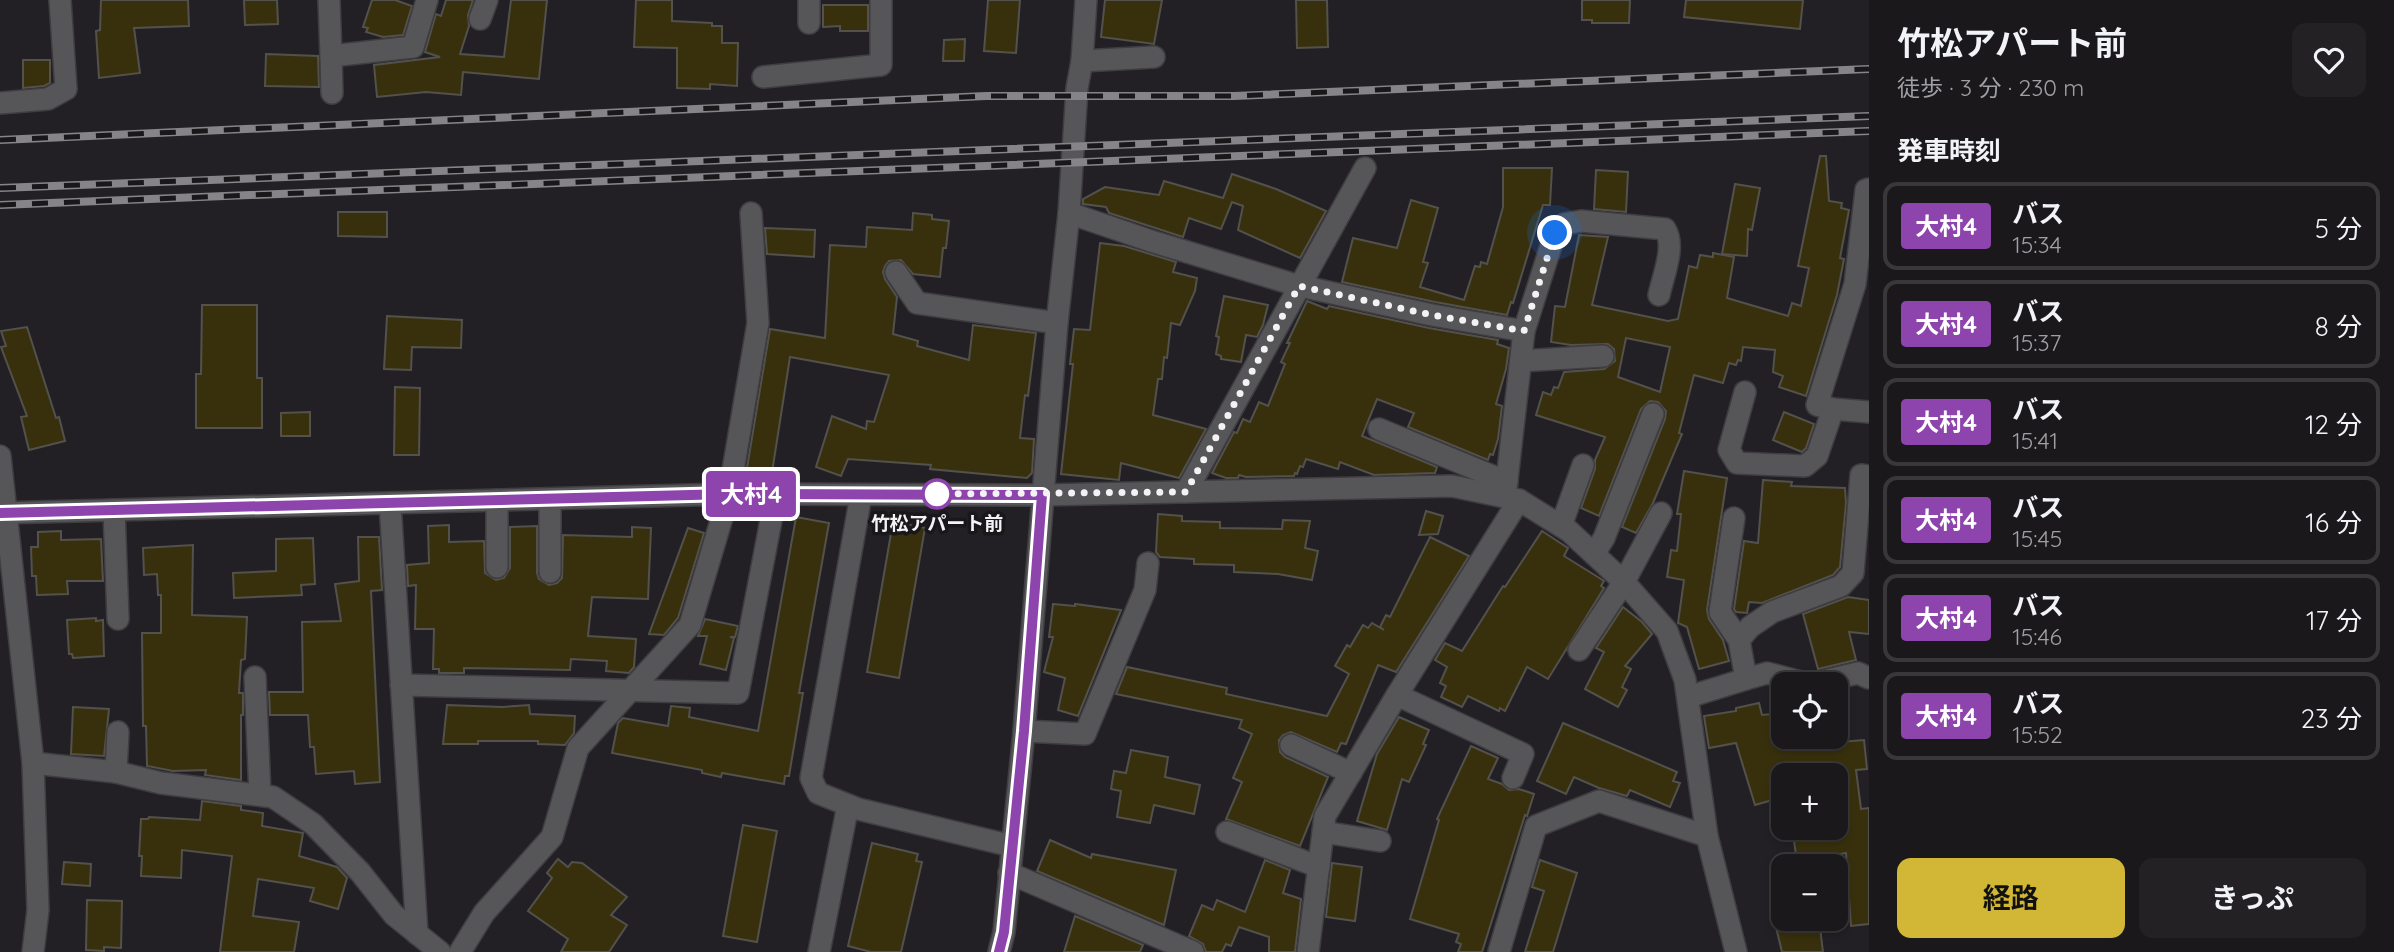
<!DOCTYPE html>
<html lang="ja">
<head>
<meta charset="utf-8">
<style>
  body { margin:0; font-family:Quicksand,"Noto Sans JP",sans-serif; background:#232124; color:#f1f3f6; height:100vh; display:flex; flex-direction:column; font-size:26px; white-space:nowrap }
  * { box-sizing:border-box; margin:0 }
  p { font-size:23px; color:#9fa0a3 }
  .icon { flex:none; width:38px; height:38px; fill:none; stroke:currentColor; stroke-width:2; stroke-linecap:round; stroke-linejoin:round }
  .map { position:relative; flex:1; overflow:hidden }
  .sheet { display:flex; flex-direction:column; background:#1a181b; width:525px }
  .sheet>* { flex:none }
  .badge { padding:0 14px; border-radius:5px; font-size:24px; line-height:46px }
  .controls { position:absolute; left:1771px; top:672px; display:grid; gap:14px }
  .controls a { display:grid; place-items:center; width:77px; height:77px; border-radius:14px; background:#1a181b; box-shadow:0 4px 10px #0003,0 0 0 2px #38373a; font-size:35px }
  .you { position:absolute; width:35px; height:35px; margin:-18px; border:5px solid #fff; border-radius:50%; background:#1a73e8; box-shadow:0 0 0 10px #1a73e833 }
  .map>.badge { position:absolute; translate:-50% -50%; box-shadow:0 0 0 4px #fff }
  h2 { padding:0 28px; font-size:26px; line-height:63px }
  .round { display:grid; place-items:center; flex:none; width:74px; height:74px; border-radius:14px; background:#232124 }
  .overview { display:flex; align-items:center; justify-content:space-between; height:119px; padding:0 28px }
  h1 { font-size:33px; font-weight:700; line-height:52px }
  .primary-button { display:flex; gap:14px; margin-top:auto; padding:14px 28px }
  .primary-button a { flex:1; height:80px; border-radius:14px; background:#d2b635; color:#111; font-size:28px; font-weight:700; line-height:80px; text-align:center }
  .primary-button a+a { background:#232124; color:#f1f3f6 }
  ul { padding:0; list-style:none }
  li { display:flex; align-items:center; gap:21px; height:88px; margin:0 14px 10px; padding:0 14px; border:4px solid #38373a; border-radius:14px }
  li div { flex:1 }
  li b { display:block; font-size:26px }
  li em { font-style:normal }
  li .badge { min-width:77px; font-weight:700; text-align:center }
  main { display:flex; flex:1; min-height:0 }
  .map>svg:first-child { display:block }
</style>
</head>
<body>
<main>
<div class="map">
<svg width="1869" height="952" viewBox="0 0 1869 952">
  <rect width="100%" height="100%" fill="#222024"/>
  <g fill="#38300d" stroke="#52514c" stroke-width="2" fill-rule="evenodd">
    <polygon points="101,0 188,0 189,26 134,28 140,73 99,78 96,31 100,30"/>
    <polygon points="244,0 277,0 278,24 245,25"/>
    <polygon points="372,0 395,0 412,6 403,35 383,37 366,32 368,28 363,27"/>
    <polygon points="446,0 473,0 468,15 469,26 460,54 504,57 511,0 547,0 539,79 463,72 461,95 426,92 377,97 374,65 440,57 425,52 436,14 441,16"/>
    <polygon points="636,0 672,0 672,21 712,23 712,26 722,26 722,43 738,43 737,86 710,84 710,89 677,88 677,48 634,47"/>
    <polygon points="988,0 1020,0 1016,53 984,51"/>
    <polygon points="1105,0 1162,0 1154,44 1101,37"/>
    <polygon points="1296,0 1327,0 1328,47 1297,48"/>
    <polygon points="1582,0 1630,0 1629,23 1592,23 1592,20 1582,20"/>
    <polygon points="1686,0 1803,0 1800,29 1684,17"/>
    <polygon points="823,5 868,5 868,31 840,31 840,26 823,27"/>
    <polygon points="965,39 964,61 943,61 944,40"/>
    <polygon points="266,54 318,56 319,87 265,86"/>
    <polygon points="23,60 50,60 50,83 44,86 23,88"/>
    <path d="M1820,156H1826L1829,201L1842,203L1841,208L1849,210L1840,258L1844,259L1837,295L1806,396L1779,387L1783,376L1773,372L1775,350L1743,347L1741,361L1738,360L1736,365L1729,363L1723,383L1694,375L1679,433L1682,434L1653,503L1636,533L1622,527L1665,419L1666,411L1658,402L1650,401L1641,409L1599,516L1581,508L1595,469V460L1605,437L1536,415L1543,392L1551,395L1554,387L1558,388L1564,372L1604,369L1615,361L1614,349L1608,344L1571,345L1551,342L1555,306L1565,307L1579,235L1608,237L1592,305L1668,321L1678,319L1689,266L1697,268L1700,255L1713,257V253L1734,257L1727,298L1788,316L1792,303L1801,306L1809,268L1798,266ZM1626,338L1670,347L1660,392L1618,377Z"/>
    <polygon points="1503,168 1552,168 1550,205 1543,205 1513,303 1511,302 1507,315 1435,302 1342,282 1353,238 1397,248 1411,200 1438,208 1423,262 1428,263 1420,287 1464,300 1475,266 1480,267 1481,262 1487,264 1503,207"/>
    <polygon points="1596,170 1628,172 1626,212 1594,209"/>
    <polygon points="1232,174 1276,189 1326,211 1300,258 1238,230 1243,206 1232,202 1221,229 1189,218 1183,237 1109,213 1106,207 1083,204 1083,199 1105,187 1159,195 1164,181 1223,198"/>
    <polygon points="1735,184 1760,188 1752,230 1748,229 1747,256 1722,254"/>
    <polygon points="338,212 387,212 387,237 338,236"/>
    <polygon points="913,213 932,215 932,219 949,221 946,248 943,248 940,277 913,274 901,260 889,261 885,266 883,272 885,279 897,297 893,334 918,341 917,346 969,360 973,325 1036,333 1028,396 1025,395 1020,438 1034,439 1032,473 1027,478 930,469 931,465 848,459 841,476 816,467 832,416 866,429 867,421 874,422 889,375 790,357 771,479 746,474 770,329 825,338 830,245 866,247 867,227 912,230"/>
    <polygon points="765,228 815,230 814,257 767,254"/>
    <polygon points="1100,243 1124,246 1176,262 1173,272 1197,278 1195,291 1180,325 1171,323 1167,358 1164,357 1162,379 1158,379 1153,415 1206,429 1179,478 1121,463 1119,480 1061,474 1073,364 1070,364 1074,329 1090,330"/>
    <polygon points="1224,296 1268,305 1263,325 1257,337 1246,335 1241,362 1221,359 1221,356 1216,354 1219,337 1216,336"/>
    <polygon points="1307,301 1327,309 1329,306 1429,328 1498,340 1497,344 1509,348 1506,369 1496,404 1502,406 1498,439 1493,455 1490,454 1488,460 1408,427 1414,413 1377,399 1362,436 1437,467 1435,473 1374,475 1340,462 1338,469 1306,459 1303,467 1300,466 1297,474 1295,473 1294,476 1246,477 1239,475 1238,478 1226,478 1212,473 1234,432 1237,433 1243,419 1250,422 1259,402 1268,406 1285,364 1281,362 1290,343 1287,343"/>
    <polygon points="202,305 257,305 257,378 262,378 262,428 196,428 196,374 201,374"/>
    <polygon points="387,316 462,320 461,348 412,347 411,370 384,369"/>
    <polygon points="27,327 56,418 59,417 65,441 29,450 21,417 27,416 1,347 6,346 1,331"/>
    <polygon points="395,387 420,388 419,455 394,455"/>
    <polygon points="310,412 310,436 281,436 281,413"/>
    <polygon points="1784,412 1814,424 1806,448 1802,452 1773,440"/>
    <polygon points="1684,471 1727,478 1707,610 1709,619 1723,640 1729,661 1699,669 1687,627 1678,623 1684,580 1667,577 1671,550 1677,551 1681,514 1677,514"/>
    <polygon points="1763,480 1792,482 1791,486 1845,488 1846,503 1840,567 1833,575 1762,603 1749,602 1747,613 1736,612 1734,609 1744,541 1758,543"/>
    <polygon points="1426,511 1443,516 1438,534 1419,535"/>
    <polygon points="1158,514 1182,516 1182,521 1220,522 1220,528 1282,529 1283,520 1310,521 1305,548 1318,551 1312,580 1278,574 1234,572 1234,565 1194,564 1194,559 1160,557 1156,552"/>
    <polygon points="796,517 829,523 799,693 803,693 789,776 785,776 784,784 722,773 721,777 702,773 702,770 612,753 618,723 623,718 668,726 671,706 690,708 689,717 758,731"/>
    <polygon points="893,522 925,528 899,678 867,672"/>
    <polygon points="449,525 449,542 484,541 485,573 496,580 504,578 510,568 510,527 537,526 537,573 539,579 549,585 557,583 562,578 563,535 632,537 632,527 651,528 648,599 592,597 588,636 636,639 634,667 629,673 606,671 607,661 571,659 570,670 464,668 464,673 439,673 439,669 433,669 434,629 415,629 416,585 408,586 407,565 429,563 428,526"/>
    <polygon points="688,528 704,533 678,618 664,635 649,634"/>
    <polygon points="61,531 61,540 101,539 103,581 67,581 68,594 37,595 36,576 32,576 31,547 38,547 38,532"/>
    <polygon points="1542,531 1568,548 1564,556 1601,579 1604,581 1601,586 1604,588 1548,679 1527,667 1505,711 1500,708 1499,711 1468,696 1462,707 1441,697 1446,686 1440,683 1447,667 1435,660 1445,643 1462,651 1503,586 1505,587"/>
    <polygon points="358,537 379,537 382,590 371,591 380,782 355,784 354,771 316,774 314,747 310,747 308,715 270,715 269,692 303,692 302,622 341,621 335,584 359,581"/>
    <polygon points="1430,537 1469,556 1396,672 1378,665 1346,744 1341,743 1337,752 1291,732 1283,735 1279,740 1280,752 1285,757 1328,777 1300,846 1226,819 1242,782 1233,778 1252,734 1239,728 1242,720 1116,694 1127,667 1227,688 1226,694 1327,716 1349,674 1335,666 1347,645 1350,647 1363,625 1368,628 1372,623 1384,630 1380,627 1386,615 1390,617"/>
    <polygon points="313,538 315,584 301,585 302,595 234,598 233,573 276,571 276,539"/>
    <polygon points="193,545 192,615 247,617 245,659 241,660 239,693 243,693 243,715 241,715 241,780 205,775 206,770 173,771 147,766 146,726 143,726 142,633 161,633 161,595 158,595 157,574 144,575 143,548"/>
    <polygon points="1848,597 1869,600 1869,634 1849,632 1856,660 1818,669 1803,614"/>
    <polygon points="1053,604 1075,606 1075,604 1121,610 1078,716 1058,710 1065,678 1044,672 1053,637 1049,637"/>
    <polygon points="1623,607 1642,622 1652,634 1625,666 1631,669 1622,687 1627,690 1618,707 1585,689 1604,652 1596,648"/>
    <polygon points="96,618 96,621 103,620 104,656 73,658 72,654 69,654 67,620"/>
    <polygon points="705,619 738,626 735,637 730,637 734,638 726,670 700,664 707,636 698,636"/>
    <polygon points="1759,703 1762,715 1783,713 1783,737 1814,737 1814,744 1864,740 1867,769 1856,770 1861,809 1869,808 1869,924 1851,926 1846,853 1797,862 1794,841 1841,833 1836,799 1836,775 1783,775 1783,797 1755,805 1736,743 1709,748 1704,716 1736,711 1736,708"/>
    <polygon points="447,705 502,707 529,705 530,714 575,716 574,733 565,745 538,744 538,741 478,741 478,744 443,744"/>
    <polygon points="73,707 109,709 104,756 71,754"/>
    <polygon points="1399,717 1429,730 1423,744 1426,745 1409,782 1402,779 1387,830 1357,821 1377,754"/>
    <polygon points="1563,723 1677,772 1673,781 1680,783 1670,807 1630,790 1627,796 1599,788 1574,777 1566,794 1537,781"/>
    <polygon points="1471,746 1498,758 1488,779 1502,784 1509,790 1519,789 1534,794 1527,816 1525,815 1482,952 1458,952 1461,944 1456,942 1459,934 1410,919 1439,820 1437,819"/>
    <polygon points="1131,750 1168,757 1165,777 1200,785 1194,814 1154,805 1150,823 1117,817 1121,791 1111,789 1114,771 1126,773"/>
    <polygon points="202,801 241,806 241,810 263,813 262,826 303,833 299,856 337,867 347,878 338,909 310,901 314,888 258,879 253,916 299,922 294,952 220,952 232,856 182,850 181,878 141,876 142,856 139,856 141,819 148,819 149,817 200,820"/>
    <polygon points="743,825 777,831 757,942 723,936"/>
    <polygon points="1050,840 1091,858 1092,854 1176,870 1164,925 1037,871"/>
    <polygon points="872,843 918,854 916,861 922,862 901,952 871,952 848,946"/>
    <polygon points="558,859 568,867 572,862 582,863 627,897 611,915 627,925 609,952 561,952 568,939 528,911 552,878 547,873"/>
    <polygon points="1265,860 1290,870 1283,893 1301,899 1295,952 1269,952 1269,937 1239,927 1231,946 1226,944 1222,952 1206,952 1203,944 1189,936 1202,905 1213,910 1217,900 1245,912"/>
    <polygon points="1540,860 1577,873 1553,952 1525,952 1544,891 1532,887"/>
    <polygon points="64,862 91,864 90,886 62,884"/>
    <polygon points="1332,863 1362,867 1355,921 1326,917"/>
    <polygon points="87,900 122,901 121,948 104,947 104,951 86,950"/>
    <polygon points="1075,916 1143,945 1140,952 1064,952"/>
    <polygon points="1774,919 1819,919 1823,952 1782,952"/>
  </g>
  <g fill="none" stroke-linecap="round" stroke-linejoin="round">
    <defs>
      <g id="minor">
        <polyline points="329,0 331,56 413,47 427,0"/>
        <polyline points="809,0 809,23"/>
        <polyline points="480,19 487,0"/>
        <polyline points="331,56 332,93"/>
        <polyline points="1082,61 1154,57"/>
        <polyline points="763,77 881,65 881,0"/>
        <polyline points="0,103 48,99 66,89 60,0"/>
        <polyline points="1869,189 1866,190 1855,284 1817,405 1833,409 1869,412"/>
        <polyline points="1069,213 1151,241 1296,285 1432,315 1524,331"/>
        <polyline points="896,272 917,303 1057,323"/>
        <polyline points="1521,361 1603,356"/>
        <polyline points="1745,392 1729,450 1737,463 1805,466 1817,456 1833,409"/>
        <polyline points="1379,429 1507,482"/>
        <polyline points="0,456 33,763 38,910 33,952"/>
        <polyline points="1186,492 1365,168"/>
        <polyline points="861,495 811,778 818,793 858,809 1012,846"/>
        <path d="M1505,497L1524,331L1555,233L1564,224L1581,221L1665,229C1676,246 1663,276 1659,295"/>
        <polyline points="497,500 497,567"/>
        <polyline points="390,503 417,934"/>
        <polyline points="114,510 118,619"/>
        <polyline points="0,513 729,494 1043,495 1452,486 1519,500 1569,531 1624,582 1667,631 1685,680 1707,836 1736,952"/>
        <polyline points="1734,518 1720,612 1739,640"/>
        <polyline points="1561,526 1583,465"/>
        <polyline points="1594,554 1604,538 1653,414"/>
        <polyline points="550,572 550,499"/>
        <polyline points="1579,650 1624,582 1661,513"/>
        <polyline points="255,677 260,795"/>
        <polyline points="1746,679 1767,673 1809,684"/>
        <polyline points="1811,684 1858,673 1869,678"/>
        <polyline points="401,685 738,693 776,494"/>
        <polyline points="1397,695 1523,754 1513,778"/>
        <polyline points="1688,697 1746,679 1739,640 1750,627 1772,612 1841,586 1853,573 1861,475 1869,476"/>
        <polyline points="1024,731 1085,734 1145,590 1148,563"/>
        <polyline points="1291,745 1351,773"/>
        <polyline points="33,763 116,772 161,783 273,797 313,824 360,872 394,915 440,952"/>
        <polyline points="116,772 118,732"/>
        <polyline points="1227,832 1319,867"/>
        <polyline points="1323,832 1380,841"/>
        <polyline points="1009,873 1193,952"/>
        <polyline points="460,952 484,913 552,837 578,748 690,625 729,494 758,323 751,213"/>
        <polyline points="819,952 848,805"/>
        <polyline points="999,952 1004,932 1024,731 1057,323 1069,213 1077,88 1082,61 1086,0"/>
        <polyline points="1308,952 1325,816 1397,695 1519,500"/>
        <polyline points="1499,952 1536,826 1599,801 1707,836"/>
      </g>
    </defs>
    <use href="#minor" stroke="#3f3d41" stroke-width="24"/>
    <use href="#minor" stroke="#565557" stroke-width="21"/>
    <defs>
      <g id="rail">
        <polyline points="0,140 986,96 1234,96 1869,69"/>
        <polyline points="0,188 1869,116"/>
        <polyline points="0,205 1869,131"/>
      </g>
    </defs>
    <use href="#rail" stroke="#868488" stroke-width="8"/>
    <use href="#rail" stroke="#19171a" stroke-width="5" stroke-dasharray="16" stroke-linecap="butt"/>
  </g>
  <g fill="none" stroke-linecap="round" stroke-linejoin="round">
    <defs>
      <polyline id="line" points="0,513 729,494 1042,495 1024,731 1004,932 999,952"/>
    </defs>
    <use href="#line" stroke="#fff" stroke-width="16"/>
    <use href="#line" stroke="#8e44ad" stroke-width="10"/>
    <polyline stroke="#f3f2f5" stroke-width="7" stroke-dasharray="0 12.6" points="937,494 935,494 1186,492 1299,286 1432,315 1524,331 1555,233"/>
  </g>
  <circle fill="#fff" stroke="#8e44ad" stroke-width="3.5" cx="937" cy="494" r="14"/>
  <g text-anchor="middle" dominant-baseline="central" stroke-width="7" stroke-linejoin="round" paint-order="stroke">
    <g font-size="19" font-weight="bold" fill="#f3f2f5" stroke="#19171a">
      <text x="937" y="523">竹松アパート前</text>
    </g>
  </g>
</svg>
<div class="controls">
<a><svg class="icon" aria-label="locate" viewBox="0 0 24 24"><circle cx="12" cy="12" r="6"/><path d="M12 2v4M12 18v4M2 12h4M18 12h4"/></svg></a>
<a>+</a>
<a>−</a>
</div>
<div class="you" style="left:1555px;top:233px"></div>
<b class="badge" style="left:751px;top:494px;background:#8e44ad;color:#fff">大村4</b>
</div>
<section class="sheet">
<div class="overview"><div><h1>竹松アパート前</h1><p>徒歩 · 3 分 · 230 m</p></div><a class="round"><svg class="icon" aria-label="heart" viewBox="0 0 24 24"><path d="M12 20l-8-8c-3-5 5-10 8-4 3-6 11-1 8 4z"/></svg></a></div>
<h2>発車時刻</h2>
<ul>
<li><span class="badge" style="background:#8e44ad;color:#fff">大村4</span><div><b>バス</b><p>15:34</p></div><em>5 分</em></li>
<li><span class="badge" style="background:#8e44ad;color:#fff">大村4</span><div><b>バス</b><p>15:37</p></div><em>8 分</em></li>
<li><span class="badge" style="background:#8e44ad;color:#fff">大村4</span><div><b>バス</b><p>15:41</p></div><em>12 分</em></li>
<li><span class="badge" style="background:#8e44ad;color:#fff">大村4</span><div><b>バス</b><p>15:45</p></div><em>16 分</em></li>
<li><span class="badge" style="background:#8e44ad;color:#fff">大村4</span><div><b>バス</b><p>15:46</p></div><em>17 分</em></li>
<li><span class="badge" style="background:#8e44ad;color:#fff">大村4</span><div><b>バス</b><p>15:52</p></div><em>23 分</em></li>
</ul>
<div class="primary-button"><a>経路</a><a>きっぷ</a></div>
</section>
</main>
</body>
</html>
